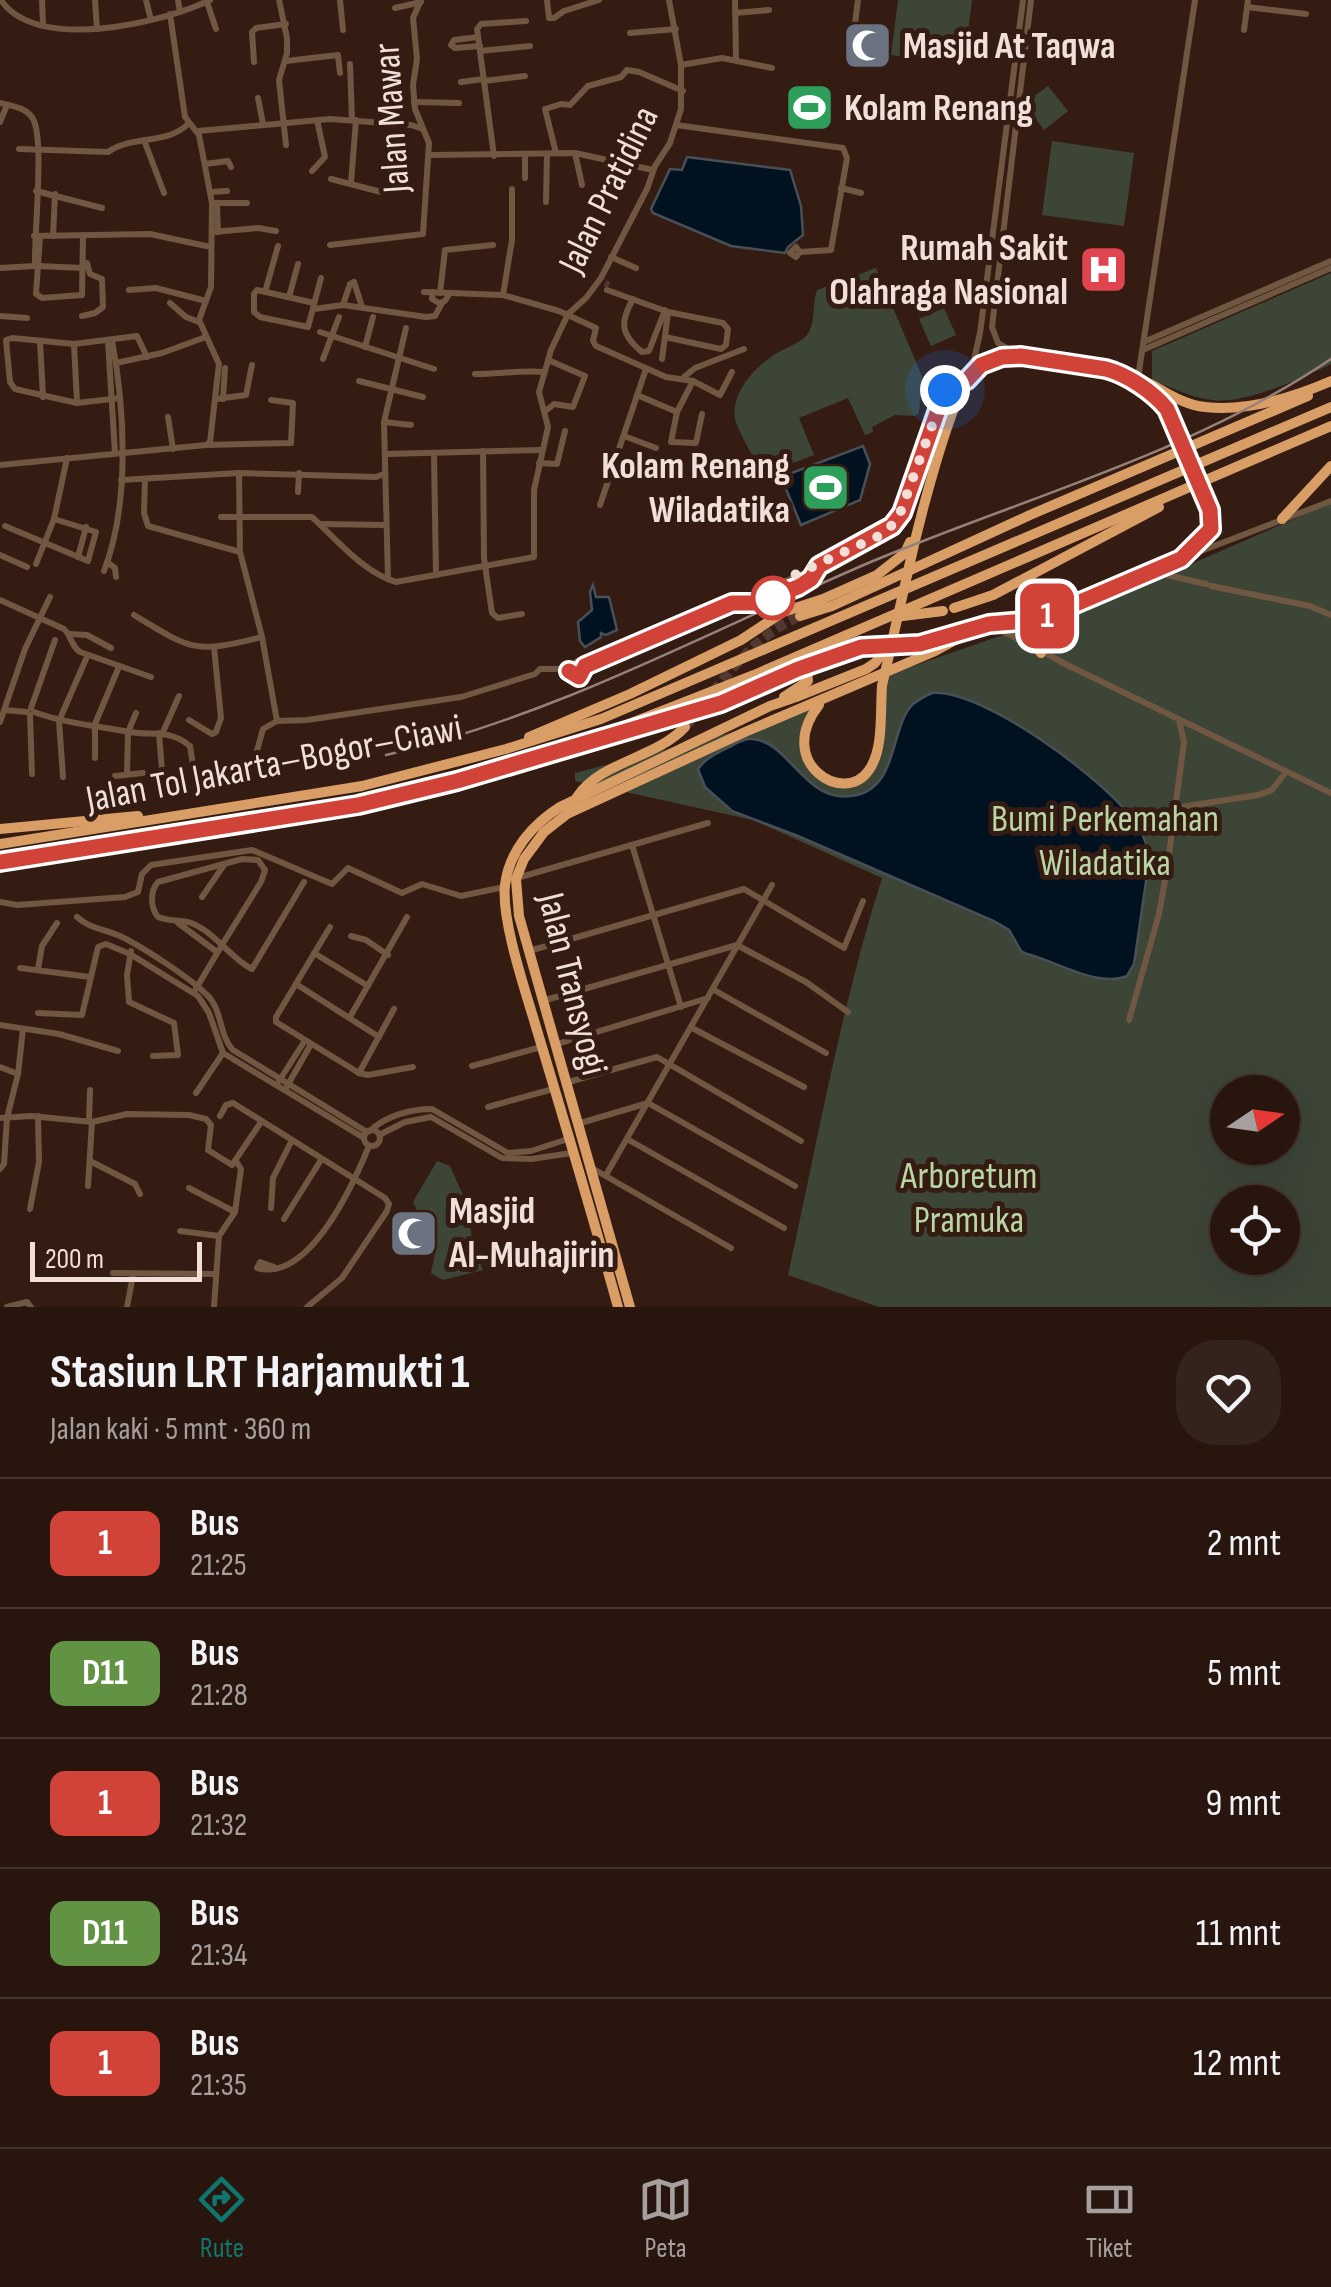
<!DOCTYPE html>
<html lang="id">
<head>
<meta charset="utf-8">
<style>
  body { margin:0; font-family:"Sofia Sans Condensed",sans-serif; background:#34221c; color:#f1f3f6; height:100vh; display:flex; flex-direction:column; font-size:38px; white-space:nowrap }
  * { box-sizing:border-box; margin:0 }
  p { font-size:32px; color:#a59f9e }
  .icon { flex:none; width:55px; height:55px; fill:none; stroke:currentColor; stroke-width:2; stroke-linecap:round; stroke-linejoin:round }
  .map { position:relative; height:1307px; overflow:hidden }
  .panel { display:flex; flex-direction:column; background:#28150e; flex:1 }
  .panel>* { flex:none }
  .badge { padding:0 20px; border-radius:15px; font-size:35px; line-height:65px }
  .needle { width:65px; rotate:77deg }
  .buttons { position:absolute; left:1210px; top:1075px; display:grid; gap:20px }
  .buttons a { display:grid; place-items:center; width:90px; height:90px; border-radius:50%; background:#28150e; box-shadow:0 10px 40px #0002,0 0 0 2px #44342e; font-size:50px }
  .scale { position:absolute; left:30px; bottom:25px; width:172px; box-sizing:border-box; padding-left:10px; border:5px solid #f1e0d9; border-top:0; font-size:28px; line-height:35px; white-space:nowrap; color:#f1e0d9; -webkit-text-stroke:8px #351c13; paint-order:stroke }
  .you { position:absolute; width:50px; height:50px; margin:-25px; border:8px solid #fff; border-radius:50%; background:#1a73e8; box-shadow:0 0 0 15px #1a73e833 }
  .map>.badge { position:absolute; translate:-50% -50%; box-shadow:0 0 0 5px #fff }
  .round { display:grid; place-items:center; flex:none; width:105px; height:105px; border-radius:40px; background:#34221c }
  .overview { display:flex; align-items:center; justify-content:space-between; height:170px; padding:0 50px }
  h1 { font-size:48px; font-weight:700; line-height:75px }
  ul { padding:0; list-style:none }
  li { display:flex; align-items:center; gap:30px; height:130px; padding:0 50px; border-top:2px solid #44342e }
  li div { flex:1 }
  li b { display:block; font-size:38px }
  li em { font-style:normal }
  li .badge { min-width:110px; font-weight:700; text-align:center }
  .dock { display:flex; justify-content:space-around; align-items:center; height:140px; border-top:2px solid #44342e; background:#28150e; font-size:28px; color:#a59f9e }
  .dock a { display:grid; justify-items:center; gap:5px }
  .dock .active { color:#0f766e }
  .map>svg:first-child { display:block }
</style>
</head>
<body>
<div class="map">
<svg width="1331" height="1307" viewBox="0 0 1331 1307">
  <rect width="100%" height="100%" fill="#351c13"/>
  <g fill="#3d4537" fill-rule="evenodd">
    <polygon points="898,0 972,0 965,55 952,63 891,55"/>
    <polygon points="1048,86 1068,111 1044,130 1024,103"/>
    <polygon points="1052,141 1134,153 1124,226 1042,215"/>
    <path d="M876,268L922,376L919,413L915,416L895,415L872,427L873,432L865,435L848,398L799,418L814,455L762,475C757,463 737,429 735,419C731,393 754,368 774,355C784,348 799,344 807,335C816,323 812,304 817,290Z"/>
    <path d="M1331,273V364C1302,378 1244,405 1212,400C1192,398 1171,387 1152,381V351Z"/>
    <polygon points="944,308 956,335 931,346 919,319"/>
    <path d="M1331,503V1307H879L788,1275C817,1143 841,1007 882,878L753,820L575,781V773L764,724L816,704L802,749L830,782L868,776L890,674L1122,594ZM1228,1092H1282V1148H1228ZM1228,1202H1282V1258H1228Z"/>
    <polygon points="437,1161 450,1166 467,1204 473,1247 483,1270 443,1280 431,1273 436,1249 413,1202"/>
  </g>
  <g fill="#00111f" stroke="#484f57" stroke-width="2.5">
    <polygon points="687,157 790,170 801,206 803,235 788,247 785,253 731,246 653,213 651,209 670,169 682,170"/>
    <polygon points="863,446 870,464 860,500 801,525 781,477"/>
    <polygon points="593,585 596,597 609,597 617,630 606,635 601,633 601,637 585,647 580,641 578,622 592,610 590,592"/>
    <path d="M932,693C984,689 1109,782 1137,825C1145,836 1148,848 1149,861L1134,964L1127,976C1098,988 1056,961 1027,954L1021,951L1009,930L994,921L798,836L732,811L705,787L698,769C706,758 717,753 729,747C736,744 743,738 751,739C791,740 804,807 857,795C898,785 890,729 912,705C918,700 925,696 932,693Z"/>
  </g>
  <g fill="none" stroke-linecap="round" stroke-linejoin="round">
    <polyline stroke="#513931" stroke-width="6" stroke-dasharray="6 3" stroke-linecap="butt" points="605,283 609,285"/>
    <path stroke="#513931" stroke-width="10" stroke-dasharray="10 5" stroke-linecap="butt" d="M685,727C719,686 749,638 800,616"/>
    <g stroke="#6f5741" stroke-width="6">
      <path d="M1,0C36,53 163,23 210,0"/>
      <polyline points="42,0 43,24"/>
      <polyline points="95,0 97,29"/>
      <polyline points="146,0 151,20"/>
      <polyline points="178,0 180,12"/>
      <polyline points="279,0 287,38 287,53 279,80 286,145"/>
      <polyline points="340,0 343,30"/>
      <polyline points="547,0 549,18 554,18 564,11 599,0"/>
      <polyline points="735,0 736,59"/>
      <polyline points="207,2 216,29"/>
      <polyline points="1247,7 1306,14"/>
      <polyline points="395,8 421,2"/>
      <polyline points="735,13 769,10"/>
      <polyline points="1244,30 1248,0"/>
      <polyline points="630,33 676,29"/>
      <polyline points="478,37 454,40 451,45 455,48 480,46"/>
      <polyline points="853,39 858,0"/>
      <polyline points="480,51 530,46"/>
      <polyline points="286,61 338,55 340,73"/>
      <polyline points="254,62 252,32 256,28 286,24"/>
      <polyline points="350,64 352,120"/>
      <polyline points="681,65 722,58 772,68"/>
      <polyline points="484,81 525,76"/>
      <polyline points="461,82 484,79"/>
      <polyline points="258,98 263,124"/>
      <polyline points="414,102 459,103"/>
      <path d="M0,103C12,106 29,108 34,121C44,145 34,234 35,266L0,268"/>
      <polyline points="0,122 7,105"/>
      <polyline points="676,125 843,148 847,158 831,250 800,252 796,247 790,253 796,257 800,252"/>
      <polyline points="198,131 330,119 411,125 423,129"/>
      <polyline points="144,140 164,193"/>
      <path d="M19,149L108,152C131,135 167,145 188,124"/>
      <polyline points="556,153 545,109 561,104 570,105 588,86 621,77 627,70 639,72 683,91"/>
      <polyline points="575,153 582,185"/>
      <polyline points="430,155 575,153 653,170"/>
      <polyline points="494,156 477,29 481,24 526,21"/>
      <polyline points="205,164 228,161 231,167"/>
      <polyline points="625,165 634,121"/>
      <polyline points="312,171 325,157 317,120"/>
      <polyline points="525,178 525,155"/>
      <polyline points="331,179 381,192"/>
      <polyline points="351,183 356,120"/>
      <polyline points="841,188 861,193"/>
      <polyline points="36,191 102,208"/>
      <polyline points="210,192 227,191"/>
      <polyline points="546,202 547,154"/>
      <polyline points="212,203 247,203"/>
      <polyline points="217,206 218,232"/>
      <polyline points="213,232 258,228 276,231"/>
      <polyline points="34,236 150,234 211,247"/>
      <polyline points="40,236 36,294 42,298 82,295 83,237"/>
      <polyline points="53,236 55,194"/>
      <polyline points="330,245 423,234 429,143 415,109 413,85 417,59 413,18 421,0"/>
      <polyline points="611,257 636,268"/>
      <polyline points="39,266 83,268"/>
      <polyline points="354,282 362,307"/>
      <polyline points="129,290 156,288 206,301"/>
      <polyline points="607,290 668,312 723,323 728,329 726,345 721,349 665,337"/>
      <polyline points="265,292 278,246"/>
      <polyline points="424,292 503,295 559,311 596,328 593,341 596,346 666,377 693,381 720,395 732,372"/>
      <polyline points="433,292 432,299 439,303 445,301 449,294"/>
      <polyline points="440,293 445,250 493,245"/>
      <polyline points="503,295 512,240 512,189"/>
      <polyline points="289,297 298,264"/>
      <path d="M633,299C620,322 620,334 642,352L649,351L665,310"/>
      <polyline points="170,303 186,317 199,322"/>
      <polyline points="314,303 257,290 254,294 254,312 260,317 308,327 321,278"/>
      <polyline points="343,305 350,284 354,282"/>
      <polyline points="314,309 343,305 426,317 435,316 442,303"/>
      <polyline points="0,316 27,318"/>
      <polyline points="82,316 95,313 103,307 102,279 90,274 87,263"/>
      <polyline points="320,332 434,369"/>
      <polyline points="40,341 43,397"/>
      <polyline points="108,341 115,453"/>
      <polyline points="1146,341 1331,261"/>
      <polyline points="74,344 77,402"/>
      <polyline points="365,347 373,317"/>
      <polyline points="1145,349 1331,268"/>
      <polyline points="1021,356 998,343 992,327 1031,0"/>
      <polyline points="323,359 339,317"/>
      <polyline points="662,359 668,313"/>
      <polyline points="548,360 585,376 573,407 554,404 548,409"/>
      <polyline points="116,363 162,353 203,338"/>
      <polyline points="971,373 980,333 1023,0"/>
      <path d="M475,374C499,374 521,370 544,372"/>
      <polyline points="684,377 695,368 744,349"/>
      <polyline points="1138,378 1195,0"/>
      <polyline points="359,381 423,397"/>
      <polyline points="693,381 677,412 671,442 696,443 702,414"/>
      <polyline points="637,395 677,412"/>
      <polyline points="120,398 77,403 15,389 10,382 6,340 12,338 74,344 137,336 147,357"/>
      <polyline points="216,399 246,395 252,365"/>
      <polyline points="223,399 225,368"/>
      <polyline points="168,417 173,449"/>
      <polyline points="384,422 411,425"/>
      <polyline points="624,436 656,448"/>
      <polyline points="206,445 291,443 293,403 271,400"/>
      <polyline points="483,451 484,558 492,613 498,618 522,614"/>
      <polyline points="434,453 436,575"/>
      <polyline points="386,454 542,450"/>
      <polyline points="539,463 557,464 565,431"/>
      <polyline points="0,465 206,445 210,442 219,364 199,320 211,287 212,203 199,135 185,117 170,14"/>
      <polyline points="239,473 240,552 262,637 277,721"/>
      <polyline points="145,479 144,513 148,526 240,552"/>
      <polyline points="121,480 239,473 376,477 384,474"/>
      <polyline points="298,492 299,473"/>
      <polyline points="600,505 646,369"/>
      <path d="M221,517H312C336,539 364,573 396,582L534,557V490L548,427L539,392L551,350L568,314L586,298L601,278L647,189L655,166L670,143L681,109V65L669,0"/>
      <polyline points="321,524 386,525"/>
      <polyline points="5,526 88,561 96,532 54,519"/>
      <polyline points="0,555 27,567"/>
      <polyline points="1188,556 1331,501"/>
      <polyline points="78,557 86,527"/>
      <polyline points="107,562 115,568 116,577"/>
      <polyline points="36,564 54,519 67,458"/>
      <polyline points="1161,569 1167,575 1206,584"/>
      <path d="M104,571C130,504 125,410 112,340"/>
      <polyline points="388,579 384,422 406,328"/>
      <polyline points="1211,586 1310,606 1331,615"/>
      <path d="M0,600L64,629C72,637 71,646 80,652L151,677"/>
      <path d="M134,615C192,650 194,654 262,637"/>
      <polyline points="993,626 1062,662"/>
      <polyline points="70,634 87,635 111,648"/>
      <polyline points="1061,662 1331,793"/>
      <polyline points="569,669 572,675 579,677 585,667 819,567 883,534 902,513 945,390 966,381"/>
      <polyline points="31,708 55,640"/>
      <polyline points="5,710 27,712"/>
      <path d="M34,712C64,723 97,726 129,732C154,736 170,729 190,746L193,765"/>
      <polyline points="30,715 32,774"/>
      <polyline points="189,720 212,734 216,732 221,718 214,647"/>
      <polyline points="0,722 25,649 50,597"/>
      <polyline points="163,732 179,696"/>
      <polyline points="159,733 163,783"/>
      <polyline points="95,758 95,724 118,669"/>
      <polyline points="253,765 263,729 277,721 307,720 461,697 535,674 540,669 569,669 577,661 585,667"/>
      <polyline points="127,774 128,732 136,713"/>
      <polyline points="115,776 143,773"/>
      <polyline points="63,777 59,721 86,659"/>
      <polyline points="1175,808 1258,795 1272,790 1286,772"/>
      <polyline points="632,845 681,1007"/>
      <polyline points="517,878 708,823"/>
      <polyline points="202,897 224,865"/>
      <polyline points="0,902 17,905 125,897 138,892 142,874 151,865 252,850 332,884 348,868 402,893 422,884 461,896 504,887"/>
      <path d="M77,917C90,929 105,929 120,936C141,946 189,977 206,994C223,1009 218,1034 233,1050L367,1132"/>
      <polyline points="178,923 217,952"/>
      <polyline points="330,927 276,1017 276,1022 359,1073 368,1075 413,1067"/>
      <polyline points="351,936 366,940 388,955"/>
      <polyline points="131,951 127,975 129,1002 174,1023 178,1055 153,1056"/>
      <polyline points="529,951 744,889 844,948 863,901"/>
      <polyline points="314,953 368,986"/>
      <polyline points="20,968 90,977"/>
      <polyline points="38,969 42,946 57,923"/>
      <polyline points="296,984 379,1037"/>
      <polyline points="714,990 826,1053"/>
      <path d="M194,992L222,945L261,882L265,870L258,860L242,859L158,882C150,891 150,907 158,917C169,922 181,919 191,923C215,932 230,958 252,969L304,882"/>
      <polyline points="542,1001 737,945 806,982 848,1012"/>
      <polyline points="38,1013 82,1015 98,947 106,944 130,954 198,996 209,1013 223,1053 364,1138"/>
      <polyline points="350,1017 407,917"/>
      <polyline points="1129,1020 1159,914 1167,869 1184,742 1179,720"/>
      <polyline points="0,1025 59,1034 118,1051"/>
      <polyline points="692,1028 804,1087"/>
      <polyline points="554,1045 708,998"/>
      <polyline points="472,1066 541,1047"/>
      <polyline points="0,1067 18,1074"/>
      <polyline points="359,1073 394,1009"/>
      <polyline points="279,1081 304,1042"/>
      <polyline points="565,1083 657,1057 801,1141"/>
      <polyline points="286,1088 310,1046"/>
      <polyline points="196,1093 223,1053"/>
      <polyline points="488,1107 553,1089"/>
      <polyline points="220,1116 226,1105 233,1103 385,1198 389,1204 387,1211 342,1278 307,1307"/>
      <polyline points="0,1118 31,1116 92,1122 127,1114 189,1115 206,1119 211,1125 208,1150 232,1165 261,1122"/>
      <polyline points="89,1121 90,1090"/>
      <polyline points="577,1124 648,1103 795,1186"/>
      <circle cx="372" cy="1138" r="8"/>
      <path d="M370,1131C385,1116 411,1109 432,1109L508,1153L531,1151L568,1139"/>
      <polyline points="379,1135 405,1122 431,1117 502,1158 531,1159 572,1153"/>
      <polyline points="627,1139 784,1228"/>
      <polyline points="92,1162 135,1184 140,1194"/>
      <polyline points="590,1167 731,1248"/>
      <polyline points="0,1169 4,1164 7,1118 18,1074 23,1029"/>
      <polyline points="606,1175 772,885"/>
      <polyline points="88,1186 92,1122"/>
      <polyline points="189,1188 235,1212 241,1169 236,1161"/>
      <polyline points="271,1208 273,1178 291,1142"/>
      <polyline points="30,1209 39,1162 38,1116"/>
      <polyline points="284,1219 321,1160"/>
      <polyline points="180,1231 219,1236 214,1307"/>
      <polyline points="219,1236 235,1212"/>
      <path d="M274,1267L260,1262L257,1268C309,1283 353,1185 369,1146"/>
      <polyline points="113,1273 215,1274"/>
      <polyline points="7,1307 27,1302 31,1307"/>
      <polyline points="127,1307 133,1275"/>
    </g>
    <g stroke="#d99d66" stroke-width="10">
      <path d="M1134,383C1166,402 1170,416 1184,450"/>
      <polyline points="1282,519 1331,466"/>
      <path d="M909,567C917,530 950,396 973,372C1000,342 1100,365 1135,377C1159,386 1178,404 1205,407C1246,412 1294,397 1331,381"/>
      <polyline points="954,608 993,595 1159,507"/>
      <polyline points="800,616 832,606 1030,515 1308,396"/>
      <polyline points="895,617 943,611"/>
      <polyline points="1038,620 1031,638 1041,653"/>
      <polyline points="784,697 808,681 807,671 799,669"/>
      <path d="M819,705C774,762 844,807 869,770C884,749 880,711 882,686"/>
      <polyline points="623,732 721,703 839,653 861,647 921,644 954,635"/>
      <polyline points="529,737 630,694 741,640 783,612 823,599 877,575 905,553 910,542"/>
      <path d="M577,797C601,761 655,759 685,727"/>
      <polyline points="0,829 138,816"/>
      <polyline points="0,844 362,786 506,749 601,719 1331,407"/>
      <polyline points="0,862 358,805 516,764 583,742 754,675 1331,426"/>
      <path d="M618,1307C592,1214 564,1120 536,1027C526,992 501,921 505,885C509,851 533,824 560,807L770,706L796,697"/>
      <polyline points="630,1307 519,916 516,879 524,859 544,832 567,814 745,732 933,652 975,629 989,624 1038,620 1161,568 1181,559 1211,529 1210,511"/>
    </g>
    <path stroke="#968179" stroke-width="2.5" d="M386,755C556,716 713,629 873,561C1026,497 1192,453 1331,359"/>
    <g stroke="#d99d66" stroke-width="10">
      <polyline points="1184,450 1210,511"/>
      <polyline points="882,686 909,567"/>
      <polyline points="796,697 866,669 875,663 886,649"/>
    </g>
  </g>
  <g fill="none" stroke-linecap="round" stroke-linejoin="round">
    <defs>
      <path id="line" d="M0,862L358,805L457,781L721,703L798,669L861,647L920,644L989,624L1038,620L1181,559L1211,529L1210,510L1167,409C1153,392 1128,375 1106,369L1021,356L1002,357L981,365L967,380L945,390L902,513L892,526L819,566L811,579L798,587L755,603H732L585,666L579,677L569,671"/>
    </defs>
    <use href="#line" stroke="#fff" stroke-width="22"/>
    <use href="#line" stroke="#d14338" stroke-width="15"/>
    <polyline stroke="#f1e0d9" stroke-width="10" stroke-dasharray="0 18" points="773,598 760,591 883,534 898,519 945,390"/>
  </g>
  <defs>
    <symbol id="mosque-square" viewBox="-11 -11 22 22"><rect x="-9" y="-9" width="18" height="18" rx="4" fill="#6b7280" stroke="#351c13"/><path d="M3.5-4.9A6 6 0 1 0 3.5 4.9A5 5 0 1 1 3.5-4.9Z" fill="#fff"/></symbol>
    <symbol id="stadium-square" viewBox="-11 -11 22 22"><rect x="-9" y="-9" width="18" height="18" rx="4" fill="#2e9e5b" stroke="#351c13"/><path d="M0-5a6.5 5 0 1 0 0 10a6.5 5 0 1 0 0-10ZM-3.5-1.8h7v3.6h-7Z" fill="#fff"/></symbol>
    <symbol id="hospital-square" viewBox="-11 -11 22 22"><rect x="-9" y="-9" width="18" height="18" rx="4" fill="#e0444e" stroke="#351c13"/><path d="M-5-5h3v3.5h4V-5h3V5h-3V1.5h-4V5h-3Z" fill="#fff"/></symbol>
  </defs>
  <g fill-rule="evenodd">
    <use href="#mosque-square" x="840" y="18" width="55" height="55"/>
    <use href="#stadium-square" x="782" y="80" width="55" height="55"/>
    <use href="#hospital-square" x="1076" y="242" width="55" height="55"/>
    <use href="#stadium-square" x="798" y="460" width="55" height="55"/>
    <use href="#mosque-square" x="386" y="1206" width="55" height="55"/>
  </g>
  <circle fill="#fff" stroke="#d14338" stroke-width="5" cx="773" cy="598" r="20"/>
  <g text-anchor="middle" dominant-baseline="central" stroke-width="10" stroke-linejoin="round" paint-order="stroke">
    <g font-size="38" font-weight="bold" fill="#f1e0d9" stroke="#351c13" text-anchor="start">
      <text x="903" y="46">Masjid At Taqwa</text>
      <text x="844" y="108">Kolam Renang</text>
      <text x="1068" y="248" text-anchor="end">Rumah Sakit<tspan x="1068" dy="44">Olahraga Nasional</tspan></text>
      <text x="790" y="466" text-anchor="end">Kolam Renang<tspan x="790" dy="44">Wiladatika</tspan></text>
      <text x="449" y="1211">Masjid<tspan x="449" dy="44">Al-Muhajirin</tspan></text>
    </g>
    <g font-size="38" fill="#f1e0d9" stroke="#351c13">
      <text transform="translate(392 118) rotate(-94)">Jalan Mawar</text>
      <text transform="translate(609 190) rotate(-64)">Jalan Pratidina</text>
      <text transform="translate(274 764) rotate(-11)">Jalan Tol Jakarta–Bogor–Ciawi</text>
      <text transform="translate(572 984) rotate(76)">Jalan Transyogi</text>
    </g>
    <g font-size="38" fill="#bad5a4" stroke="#351c13">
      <text x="1105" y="819">Bumi Perkemahan<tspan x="1105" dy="44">Wiladatika</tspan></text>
      <text x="969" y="1176">Arboretum<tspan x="969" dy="44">Pramuka</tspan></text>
    </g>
  </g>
</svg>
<div class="buttons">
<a><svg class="needle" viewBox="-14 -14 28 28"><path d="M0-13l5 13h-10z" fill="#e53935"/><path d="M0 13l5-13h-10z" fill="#a59f9e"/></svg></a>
<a><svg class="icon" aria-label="locate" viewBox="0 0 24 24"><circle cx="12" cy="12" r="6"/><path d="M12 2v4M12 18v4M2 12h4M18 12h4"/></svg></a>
</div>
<div class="scale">200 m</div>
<div class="you" style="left:945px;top:390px"></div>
<b class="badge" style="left:1047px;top:616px;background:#d14338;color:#fff">1</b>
</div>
<section class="panel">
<div class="overview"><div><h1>Stasiun LRT Harjamukti 1</h1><p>Jalan kaki · 5 mnt · 360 m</p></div><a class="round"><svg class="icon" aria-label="heart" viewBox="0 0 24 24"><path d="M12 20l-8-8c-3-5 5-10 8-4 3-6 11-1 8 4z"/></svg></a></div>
<ul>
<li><span class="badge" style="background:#d14338;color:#fff">1</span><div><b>Bus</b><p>21:25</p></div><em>2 mnt</em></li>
<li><span class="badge" style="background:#629344;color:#fff">D11</span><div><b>Bus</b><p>21:28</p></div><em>5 mnt</em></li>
<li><span class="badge" style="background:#d14338;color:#fff">1</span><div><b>Bus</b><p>21:32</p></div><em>9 mnt</em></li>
<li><span class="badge" style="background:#629344;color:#fff">D11</span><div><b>Bus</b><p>21:34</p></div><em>11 mnt</em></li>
<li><span class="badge" style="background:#d14338;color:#fff">1</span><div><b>Bus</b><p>21:35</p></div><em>12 mnt</em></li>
</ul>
</section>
<nav class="dock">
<a class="active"><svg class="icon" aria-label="directions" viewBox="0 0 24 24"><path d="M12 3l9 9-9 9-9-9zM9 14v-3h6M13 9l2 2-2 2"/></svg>Rute</a>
<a><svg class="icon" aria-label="map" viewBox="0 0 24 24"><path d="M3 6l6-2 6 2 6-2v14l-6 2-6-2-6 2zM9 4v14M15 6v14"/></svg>Peta</a>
<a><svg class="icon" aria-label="tickets" viewBox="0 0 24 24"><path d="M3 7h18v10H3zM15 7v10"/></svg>Tiket</a>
</nav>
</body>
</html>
